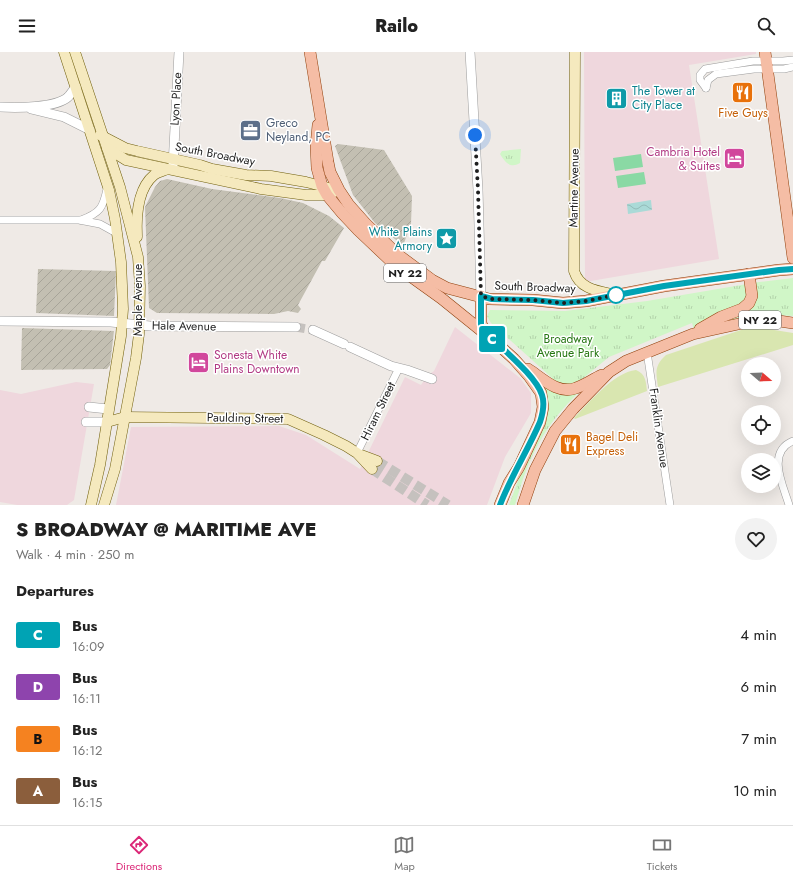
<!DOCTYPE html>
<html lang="en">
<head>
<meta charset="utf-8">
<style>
  body { margin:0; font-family:Jost,sans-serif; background:#f2f2f2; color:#222; height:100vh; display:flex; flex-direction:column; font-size:15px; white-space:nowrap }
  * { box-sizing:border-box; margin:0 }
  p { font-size:13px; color:#767676 }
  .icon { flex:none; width:22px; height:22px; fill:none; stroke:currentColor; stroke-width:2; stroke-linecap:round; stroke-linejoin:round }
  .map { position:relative; height:453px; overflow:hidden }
  .drawer { display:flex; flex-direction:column; background:#fff; flex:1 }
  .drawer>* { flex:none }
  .badge { padding:0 8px; border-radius:3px; font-size:14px; line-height:26px }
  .needle { width:26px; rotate:109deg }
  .buttons { position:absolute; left:741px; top:305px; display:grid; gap:8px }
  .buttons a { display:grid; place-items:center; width:40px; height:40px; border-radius:50%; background:#fff; box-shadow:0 4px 16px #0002; font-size:20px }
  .you { position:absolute; width:20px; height:20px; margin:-10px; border:3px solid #fff; border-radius:50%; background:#1a73e8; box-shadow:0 0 0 6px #1a73e833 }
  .map>.badge { position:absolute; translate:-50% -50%; box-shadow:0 0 0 2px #fff }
  h2 { padding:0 16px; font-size:15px; line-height:36px }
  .round { display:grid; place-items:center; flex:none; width:42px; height:42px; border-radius:21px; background:#f2f2f2 }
  .head { display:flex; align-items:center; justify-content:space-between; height:68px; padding:0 16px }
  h1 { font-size:19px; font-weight:800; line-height:30px }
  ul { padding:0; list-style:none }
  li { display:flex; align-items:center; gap:12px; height:52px; padding:0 16px }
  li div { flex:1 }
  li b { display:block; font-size:15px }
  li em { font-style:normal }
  li .badge { min-width:44px; font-weight:700; text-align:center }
  header { display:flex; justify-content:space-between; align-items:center; height:52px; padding:0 16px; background:#fff; font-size:18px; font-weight:800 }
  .tabs { display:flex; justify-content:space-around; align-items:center; height:56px; border-top:1px solid #e0e0e0; background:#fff; font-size:11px; color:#767676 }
  .tabs a { display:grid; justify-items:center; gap:2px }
  .tabs .active { color:#db2777 }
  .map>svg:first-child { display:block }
</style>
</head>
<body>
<header><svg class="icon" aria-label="menu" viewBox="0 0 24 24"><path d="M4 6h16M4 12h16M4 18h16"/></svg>Railo<svg class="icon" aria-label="search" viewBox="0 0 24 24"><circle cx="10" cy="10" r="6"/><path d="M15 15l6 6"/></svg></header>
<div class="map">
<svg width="793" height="453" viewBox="0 0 793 453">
  <defs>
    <pattern id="construction-furrows" width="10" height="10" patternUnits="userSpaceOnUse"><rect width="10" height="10" fill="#c3bfb2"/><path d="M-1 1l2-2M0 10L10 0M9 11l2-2" fill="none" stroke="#a7a499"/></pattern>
    <pattern id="park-tufts" width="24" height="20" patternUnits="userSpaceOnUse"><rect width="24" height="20" fill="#d0f6c7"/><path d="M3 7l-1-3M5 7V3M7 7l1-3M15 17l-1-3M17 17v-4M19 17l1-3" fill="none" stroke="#b2d2aa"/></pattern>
    <pattern id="water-waves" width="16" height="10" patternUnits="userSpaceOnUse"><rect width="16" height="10" fill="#aadad7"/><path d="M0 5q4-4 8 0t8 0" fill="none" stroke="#92bbb8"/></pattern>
  </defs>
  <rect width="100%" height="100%" fill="#efeae6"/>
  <g fill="#efd7dd">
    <polygon points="584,0 756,0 756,2 689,13 719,207 585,230"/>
    <polygon points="455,275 520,326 531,341 531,361 505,405 487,453 116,453 131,375 279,374 306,383 360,417 405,325 421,333 427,324 434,319"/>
    <polygon points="76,330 94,332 74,448 67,453 17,453 0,450 0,338 21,342"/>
  </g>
  <g fill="url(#construction-furrows)">
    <polygon points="338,92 384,98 412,144 411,172 404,191 401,192 375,171 353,143 335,94"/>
    <polygon points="167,127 212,137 280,146 303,151 329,164 344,176 325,209 322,209 298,253 301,257 298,261 288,259 274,262 157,261 149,256 145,155 155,135 160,129"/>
    <polygon points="38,217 116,219 114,264 36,261"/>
    <polygon points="22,276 114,279 110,313 107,317 21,318"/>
  </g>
  <g fill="#d9e6b0">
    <path d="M750,275H755L793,281V293L658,335C656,320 654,314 666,303Z"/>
    <path d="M636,318C646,322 646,330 647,339L575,367L574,366C589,351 614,320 636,318Z"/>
  </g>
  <g fill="url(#park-tufts)">
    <path d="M521,97L520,111C510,117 505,110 500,102L502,99Z"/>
    <path d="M793,226V264L761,262L746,263L695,281L692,271L609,305L581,328L574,331L580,339C543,375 529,404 515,453H509L519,426L546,366C550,355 549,347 544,335L552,326L491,271L487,264L490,258L565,259L647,249L759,230Z"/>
  </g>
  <g fill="#8ad9a4">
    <polygon points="641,102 643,115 615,119 613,106"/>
    <polygon points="644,120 646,132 618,136 616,124"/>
  </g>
  <polygon fill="url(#water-waves)" points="651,148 652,158 628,162 627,152"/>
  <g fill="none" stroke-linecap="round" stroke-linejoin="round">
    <polyline stroke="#c5c1be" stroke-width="9" stroke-dasharray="9 4.5" stroke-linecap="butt" points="296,275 313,278"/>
    <g stroke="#c5c1be" stroke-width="10" stroke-dasharray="10 5" stroke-linecap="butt">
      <polyline points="377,409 448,453"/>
      <polyline points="372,417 427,453"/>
    </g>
    <defs>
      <g id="minor">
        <polyline points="706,36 700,28 700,23 705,17 753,9 783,9 793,8"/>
        <polyline points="706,36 708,28 716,22 754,17 784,17 793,15"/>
        <polyline points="0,168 79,168 100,172 118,182"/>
        <path d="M81,168C100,161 103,156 107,137"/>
        <polyline points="647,300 670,453"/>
        <polyline points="357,401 399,316"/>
        <path d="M789,453C783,433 766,400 793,389"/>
      </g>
      <g id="tertiary">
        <polyline points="470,0 478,138 481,244"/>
        <path d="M0,55C16,56 56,56 68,45C71,42 73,38 76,35"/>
        <polyline points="31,57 64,65 90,78"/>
        <polyline points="173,114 179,0"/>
        <polyline points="0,269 111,270 150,274 296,275"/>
        <polyline points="313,278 344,292"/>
        <polyline points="350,295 391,314 407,318 432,327"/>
        <polyline points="89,355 108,357"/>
        <polyline points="86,370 107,370"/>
      </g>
      <g id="secondary">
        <polyline points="64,0 109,138 115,167 121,210 123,257 121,284 100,413 91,453"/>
        <polyline points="75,0 120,135 138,205 140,234 139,282 136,306 115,417 104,453"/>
        <path d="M575,0L574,219C580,238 599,239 616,243"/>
        <polyline points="100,83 125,96 137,99 200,113 212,117 246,123 271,124 306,130 329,136"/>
        <polyline points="107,96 126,108 261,137 306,143 327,143 339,138"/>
        <path d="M137,185C136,165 137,137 154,123C157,120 163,119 168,117"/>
        <polyline points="107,370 125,365 288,367 324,383 346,394 357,401 372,417"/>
        <polyline points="361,403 377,409"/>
      </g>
      <g id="primary">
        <polyline points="310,0 328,110 330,120 339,138 349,153 365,171 397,202 432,228 447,236 489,247 533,248 563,251 586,249 664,234 779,218 793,217"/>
        <polyline points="765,0 793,206"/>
        <polyline points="318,73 316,94 317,116 322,134 327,143 342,161 358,178 395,213 441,246 493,288 514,307 529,324 541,341 543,355 540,370 519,415 509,431 500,453"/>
        <polyline points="481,244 481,272 486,280"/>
        <polyline points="700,277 721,265 742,257 749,251 752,244 749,222"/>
        <path d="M528,317C542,326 558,343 576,336C585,333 593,327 602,323"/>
        <polyline points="523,453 535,418 555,379 573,357 609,320 626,309 693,282 752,269 766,267 793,271"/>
      </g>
    </defs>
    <use href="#minor" stroke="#9c9c9c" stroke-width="8"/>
    <use href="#tertiary" stroke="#9c9c9c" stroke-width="10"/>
    <use href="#secondary" stroke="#705f0d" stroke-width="11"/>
    <use href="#primary" stroke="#903f0b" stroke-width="12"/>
    <use href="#minor" stroke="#fff" stroke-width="7"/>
    <use href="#tertiary" stroke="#fff" stroke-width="9"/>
    <use href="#secondary" stroke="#f5e9be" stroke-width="10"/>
    <use href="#primary" stroke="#f5bda5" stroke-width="11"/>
  </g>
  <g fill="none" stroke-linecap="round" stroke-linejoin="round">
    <defs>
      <path id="line" d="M500,453C511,424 528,398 540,370C543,361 545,352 542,343C535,322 498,294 482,276L481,272V244L492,247L533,248L563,251L586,249L664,234L779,218L793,217"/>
    </defs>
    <use href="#line" stroke="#fff" stroke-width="9"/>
    <use href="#line" stroke="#00a3b4" stroke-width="6"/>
    <polyline stroke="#1f1f1f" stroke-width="4" stroke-dasharray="0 7.2" points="475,83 478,138 481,244 492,247 533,248 563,251 586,249 616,243"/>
  </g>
  <defs>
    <symbol id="restaurant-square" viewBox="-11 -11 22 22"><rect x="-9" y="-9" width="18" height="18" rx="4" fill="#e8710a" stroke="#fff"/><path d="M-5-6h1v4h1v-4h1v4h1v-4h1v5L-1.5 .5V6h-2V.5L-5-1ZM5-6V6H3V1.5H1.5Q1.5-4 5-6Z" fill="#fff"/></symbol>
    <symbol id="building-square" viewBox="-11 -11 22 22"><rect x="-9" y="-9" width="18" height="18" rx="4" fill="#0f9aa8" stroke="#fff"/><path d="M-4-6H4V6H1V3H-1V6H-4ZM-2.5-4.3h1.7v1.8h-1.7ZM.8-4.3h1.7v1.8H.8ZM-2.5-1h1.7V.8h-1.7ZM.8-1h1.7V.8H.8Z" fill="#fff"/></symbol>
    <symbol id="office-square" viewBox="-11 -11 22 22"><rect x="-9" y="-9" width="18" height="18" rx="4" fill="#5c6f8a" stroke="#fff"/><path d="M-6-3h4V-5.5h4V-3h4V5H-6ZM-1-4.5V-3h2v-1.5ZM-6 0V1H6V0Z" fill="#fff"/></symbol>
    <symbol id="hotel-square" viewBox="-11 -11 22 22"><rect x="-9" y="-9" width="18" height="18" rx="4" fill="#d1479c" stroke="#fff"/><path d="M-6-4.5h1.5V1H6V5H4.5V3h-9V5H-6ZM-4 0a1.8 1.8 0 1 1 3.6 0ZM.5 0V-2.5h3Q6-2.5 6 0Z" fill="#fff"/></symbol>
    <symbol id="sight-square" viewBox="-11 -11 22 22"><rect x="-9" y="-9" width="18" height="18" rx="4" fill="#0f9aa8" stroke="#fff"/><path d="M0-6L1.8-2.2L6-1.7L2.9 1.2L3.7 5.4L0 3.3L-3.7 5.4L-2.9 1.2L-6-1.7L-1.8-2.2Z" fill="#fff"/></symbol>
  </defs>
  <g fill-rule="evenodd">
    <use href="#restaurant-square" x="730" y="28" width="25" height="25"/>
    <use href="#building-square" x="604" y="34" width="25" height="25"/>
    <use href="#office-square" x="238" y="66" width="25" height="25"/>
    <use href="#hotel-square" x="722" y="94" width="25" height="25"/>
    <use href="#sight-square" x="434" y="174" width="25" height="25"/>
    <use href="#hotel-square" x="186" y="298" width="25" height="25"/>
    <use href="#restaurant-square" x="558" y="380" width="25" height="25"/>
  </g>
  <circle fill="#fff" stroke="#00a3b4" stroke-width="2" cx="616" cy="243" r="8"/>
  <g text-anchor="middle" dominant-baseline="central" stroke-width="3" stroke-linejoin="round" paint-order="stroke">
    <g fill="#fff" stroke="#626262" stroke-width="1">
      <rect x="384" y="212" width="42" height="18" rx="3"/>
      <rect x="739" y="259" width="42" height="18" rx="3"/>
    </g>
    <g font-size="11" font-weight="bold" fill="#1f1f1f">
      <text x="405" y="221">NY 22</text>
      <text x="760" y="268">NY 22</text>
    </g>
    <g font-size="12" fill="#0d838f" stroke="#fff" text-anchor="start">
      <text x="632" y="39">The Tower at<tspan x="632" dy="14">City Place</tspan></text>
      <text x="432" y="180" text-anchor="end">White Plains<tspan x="432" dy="14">Armory</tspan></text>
    </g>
    <g font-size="12" fill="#1f1f1f" stroke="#fff">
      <text transform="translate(176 47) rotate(-87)">Lyon Place</text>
      <text transform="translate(215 102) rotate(11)">South Broadway</text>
      <text transform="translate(574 136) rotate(-89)">Martine Avenue</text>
      <text transform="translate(535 235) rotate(2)">South Broadway</text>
      <text transform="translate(138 248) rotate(-90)">Maple Avenue</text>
      <text transform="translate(184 274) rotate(1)">Hale Avenue</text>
      <text transform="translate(378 359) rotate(-64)">Hiram Street</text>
      <text transform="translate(245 366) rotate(1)">Paulding Street</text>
      <text transform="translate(659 376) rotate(82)">Franklin Avenue</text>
    </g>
    <g font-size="12" fill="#c56008" stroke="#fff">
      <text x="743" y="61">Five Guys</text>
      <text x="586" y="385" text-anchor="start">Bagel Deli<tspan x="586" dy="14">Express</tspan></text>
    </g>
    <g font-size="12" fill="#4e5e75" stroke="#fff" text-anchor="start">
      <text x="266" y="71">Greco<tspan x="266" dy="14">Neyland, PC</tspan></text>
    </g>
    <g font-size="12" fill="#b23c85" stroke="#fff" text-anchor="end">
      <text x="720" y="100">Cambria Hotel<tspan x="720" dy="14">&amp; Suites</tspan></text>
      <text x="214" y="303" text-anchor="start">Sonesta White<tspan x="214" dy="14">Plains Downtown</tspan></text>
    </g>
    <g font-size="12" fill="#277714" stroke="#fff">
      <text x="568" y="287">Broadway<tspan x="568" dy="14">Avenue Park</tspan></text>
    </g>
  </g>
</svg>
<div class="buttons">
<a><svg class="needle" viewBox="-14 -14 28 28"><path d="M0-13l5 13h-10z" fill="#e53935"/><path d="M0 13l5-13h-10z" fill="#767676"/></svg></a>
<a><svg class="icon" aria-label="locate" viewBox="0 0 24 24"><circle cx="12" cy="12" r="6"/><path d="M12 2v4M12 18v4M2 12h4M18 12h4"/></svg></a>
<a><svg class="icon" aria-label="layers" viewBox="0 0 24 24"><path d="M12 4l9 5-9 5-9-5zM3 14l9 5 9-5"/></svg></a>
</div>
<div class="you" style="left:475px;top:83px"></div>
<b class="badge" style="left:492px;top:287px;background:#00a3b4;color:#fff">C</b>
</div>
<section class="drawer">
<div class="head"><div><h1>S BROADWAY @ MARITIME AVE</h1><p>Walk · 4 min · 250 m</p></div><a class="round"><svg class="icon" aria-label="heart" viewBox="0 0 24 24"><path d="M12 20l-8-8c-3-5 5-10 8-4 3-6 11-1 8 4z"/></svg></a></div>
<h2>Departures</h2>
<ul>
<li><span class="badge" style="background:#00a3b4;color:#fff">C</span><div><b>Bus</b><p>16:09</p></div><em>4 min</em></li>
<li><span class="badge" style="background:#8e44ad;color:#fff">D</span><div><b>Bus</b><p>16:11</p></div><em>6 min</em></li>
<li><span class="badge" style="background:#f58220;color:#111">B</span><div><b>Bus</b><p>16:12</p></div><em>7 min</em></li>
<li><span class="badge" style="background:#8b5e3c;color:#fff">A</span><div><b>Bus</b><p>16:15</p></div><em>10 min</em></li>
</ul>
</section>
<nav class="tabs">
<a class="active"><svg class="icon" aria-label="directions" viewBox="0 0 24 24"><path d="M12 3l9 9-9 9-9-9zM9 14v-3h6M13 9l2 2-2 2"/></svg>Directions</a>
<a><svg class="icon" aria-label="map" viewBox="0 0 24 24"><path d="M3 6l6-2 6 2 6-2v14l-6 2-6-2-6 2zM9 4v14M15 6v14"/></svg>Map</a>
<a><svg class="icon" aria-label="tickets" viewBox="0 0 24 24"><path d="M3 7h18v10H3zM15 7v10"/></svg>Tickets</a>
</nav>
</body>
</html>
